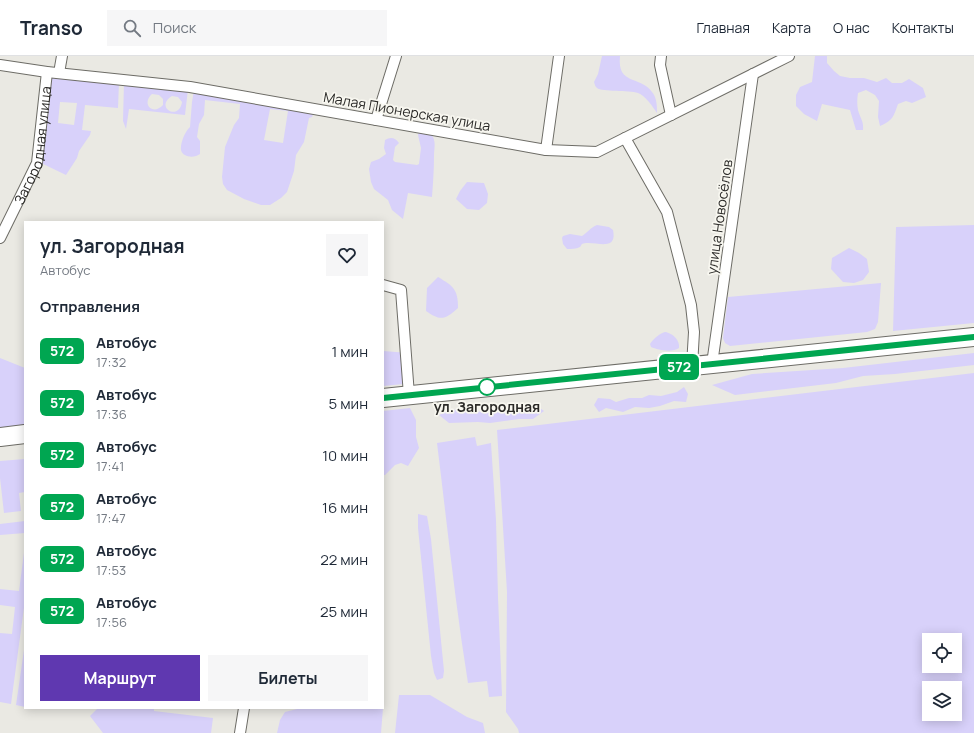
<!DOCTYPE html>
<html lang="ru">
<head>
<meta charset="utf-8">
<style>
  body { margin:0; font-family:Manrope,sans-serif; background:#f6f6f7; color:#1f2937; height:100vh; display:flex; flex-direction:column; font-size:15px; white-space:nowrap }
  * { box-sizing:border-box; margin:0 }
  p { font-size:13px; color:#747a83 }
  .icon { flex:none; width:22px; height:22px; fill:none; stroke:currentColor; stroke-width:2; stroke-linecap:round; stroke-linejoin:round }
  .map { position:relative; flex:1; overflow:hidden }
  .side { position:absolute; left:24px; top:165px; width:360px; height:488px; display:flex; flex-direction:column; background:#fff; border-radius:0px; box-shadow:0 2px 10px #0003 }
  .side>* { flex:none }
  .badge { padding:0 8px; border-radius:6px; font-size:14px; line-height:26px }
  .controls { position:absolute; left:922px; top:577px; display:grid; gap:8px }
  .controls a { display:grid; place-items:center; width:40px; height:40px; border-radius:0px; background:#fff; box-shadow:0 2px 10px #0003; font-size:20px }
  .map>.badge { position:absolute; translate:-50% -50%; box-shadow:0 0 0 2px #fff }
  h2 { padding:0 16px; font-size:15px; line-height:36px }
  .round { display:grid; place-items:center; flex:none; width:42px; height:42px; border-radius:0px; background:#f6f6f7 }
  .summary { display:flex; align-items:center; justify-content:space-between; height:68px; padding:0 16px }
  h1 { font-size:19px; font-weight:700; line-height:30px }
  .button { display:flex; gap:8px; margin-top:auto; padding:8px 16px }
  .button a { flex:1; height:46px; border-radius:0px; background:#5f38b0; color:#fff; font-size:16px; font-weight:700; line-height:46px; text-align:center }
  .button a+a { background:#f6f6f7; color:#1f2937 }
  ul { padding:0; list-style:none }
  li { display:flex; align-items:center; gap:12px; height:52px; padding:0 16px }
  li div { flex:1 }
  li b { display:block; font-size:15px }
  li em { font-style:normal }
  li .badge { min-width:44px; font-weight:700; text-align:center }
  header { display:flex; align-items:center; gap:24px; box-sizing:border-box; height:56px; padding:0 20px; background:#fff; border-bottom:1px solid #e0e1e3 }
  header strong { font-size:19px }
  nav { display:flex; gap:22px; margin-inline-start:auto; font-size:14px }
  .search { width:280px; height:36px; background:#f6f6f7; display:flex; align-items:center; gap:10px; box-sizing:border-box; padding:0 14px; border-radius:0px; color:#747a83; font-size:15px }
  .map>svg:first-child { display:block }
</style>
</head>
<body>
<header>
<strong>Transo</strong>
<div class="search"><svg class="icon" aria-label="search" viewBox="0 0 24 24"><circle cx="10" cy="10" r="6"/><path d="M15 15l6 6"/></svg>Поиск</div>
<nav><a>Главная</a><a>Карта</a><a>О нас</a><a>Контакты</a></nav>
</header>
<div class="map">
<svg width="974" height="677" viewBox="0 0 974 677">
  <rect width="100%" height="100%" fill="#eae9e3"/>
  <g fill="#d8d1fa" fill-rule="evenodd">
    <path d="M602,0H620C617,30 640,19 652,36C657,42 657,50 657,57C653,51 645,39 638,37C629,34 602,36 597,32C595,30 595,29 594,26L598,18Z"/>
    <path d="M815,0H827V7L834,15L840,20L850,22H864L877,26L886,22L892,27H902L909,23L923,32L926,41L912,47L906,45L898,48C893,62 893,64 880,70L878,61L879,45L875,39L866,34L858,37C857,43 857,49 858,54C860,62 864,65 863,74H856L850,54L822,48L817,65L804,58L796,50V39L800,31L812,26Z"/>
    <path d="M49,18L119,26L118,52L85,49L82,74L91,75L90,79L79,95L77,102L66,119L39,106ZM60,46L77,47L74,69L58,67Z"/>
    <path d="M124,26L188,33L185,59L129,53L126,73L123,65ZM152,38L159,39L163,43V49C153,60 141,48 152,38ZM172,40L178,41L182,46C179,66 154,51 172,40Z"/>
    <path d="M194,34L314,56L312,61L309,62L304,86L296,99L294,115L287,136L281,142L270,149H261L244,143L227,134L223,128L222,121L225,91L234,69L239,62L240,48L205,44L204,59L199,68L197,81L200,85V98C195,102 183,102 181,94C180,88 185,75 190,71L192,46ZM270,53L288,55L283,87L264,84Z"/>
    <path d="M419,76C424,76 430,76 433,81C436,87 434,94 434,100C434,114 433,127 432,141L408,137L403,163L392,154L388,144L374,133L371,126L369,113L371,106L379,103L386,98L384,92L385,84C390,81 395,81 399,87L395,91L393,104L395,106L417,109L419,108L421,92L418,79Z"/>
    <polygon points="467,126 484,127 488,138 487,147 479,154 467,153 456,143 460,135"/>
    <path d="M597,169L609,171L613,174C618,198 592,183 582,188C581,189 581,190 580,191C576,193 571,193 567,193L563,188L562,182L563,180L570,178L582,180C587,177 591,171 597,169Z"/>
    <polygon points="974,169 974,267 893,275 896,171"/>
    <polygon points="849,192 859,197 867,203 869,216 863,224 854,227 843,226 831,213 832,202"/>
    <path d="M438,221C453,230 458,233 458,252C445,264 440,265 426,255L427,232Z"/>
    <polygon points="881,227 878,266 875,273 867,276 730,290 725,287 723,282 728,241"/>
    <path d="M666,276C673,278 680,284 679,292C672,297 658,294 651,291L650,288C653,283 661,276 666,276Z"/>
    <polygon points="383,295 409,297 414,327 383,330"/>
    <polygon points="974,297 974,309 895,318 863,320 836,327 735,339 712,329 752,318 843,312"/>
    <polygon points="0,302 25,312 25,377 0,379"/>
    <path d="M974,317V677H519L518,673L506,656L507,536L497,374ZM929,584H955V610H929ZM929,632H955V658H929Z"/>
    <polygon points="684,331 688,338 686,346 674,345 660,350 649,352 635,351 623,356 606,352 599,356 594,349 598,342 610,343 616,346 629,342 642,342 649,339 661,340 677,336"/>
    <polygon points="533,347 544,355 533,363 519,363 490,367 478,366 449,367 439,359 452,353 472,357 489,354 502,355 513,354 527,351"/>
    <polygon points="410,352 416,364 416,381 419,392 408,410 401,407 395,409 385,419 383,419 383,355"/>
    <path d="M475,381L477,390L491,387L496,464L498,541L502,640L489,641L487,625L468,627C455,547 447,467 437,387Z"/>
    <polygon points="25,403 25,436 19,437 21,455 4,457 0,422 0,405"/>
    <polygon points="418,458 427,460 431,483 444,615 443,622 437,624 434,617 431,600 418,472"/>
    <polygon points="25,465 25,477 0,479 0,468"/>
    <polygon points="25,489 25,544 11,648 0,646 0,577 12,578 15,551 0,549 0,533 19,535"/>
    <polygon points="24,594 25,595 25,651 16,649"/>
    <polygon points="399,639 430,639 467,661 483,667 485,677 395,677"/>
    <polygon points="98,652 154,652 154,655 213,662 211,677 103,677 90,660"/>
    <polygon points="301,652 383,652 381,677 277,677 280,664 285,656"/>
  </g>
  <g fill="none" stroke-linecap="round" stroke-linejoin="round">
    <defs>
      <g id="street">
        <polyline points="661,0 660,9 671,59"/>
        <polyline points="0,9 47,16 190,31 546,94 597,96 789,0"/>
        <polyline points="59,17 62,0"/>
        <polyline points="376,64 396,0"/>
        <polyline points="625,82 667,156 691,249 694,276 692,310"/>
        <polyline points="546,94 559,0"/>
        <path id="s1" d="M0,182L37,107L47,16"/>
        <polyline points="383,229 401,234 409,339"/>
        <polyline points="712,308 753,18"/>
        <polyline points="240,677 244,652"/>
      </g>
      <g id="highway">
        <polyline points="383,342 974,281"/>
        <polyline points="0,381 25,378"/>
      </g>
    </defs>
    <use href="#street" stroke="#6d6c66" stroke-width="12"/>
    <use href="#highway" stroke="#6d6c66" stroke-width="20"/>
    <use href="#street" stroke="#fff" stroke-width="10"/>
    <use href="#highway" stroke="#fff" stroke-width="18"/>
  </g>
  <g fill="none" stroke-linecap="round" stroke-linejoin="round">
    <defs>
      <polyline id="line" points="383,342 974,281"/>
    </defs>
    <use href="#line" stroke="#fff" stroke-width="9"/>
    <use href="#line" stroke="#00a651" stroke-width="6"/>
  </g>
  <circle fill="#fff" stroke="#00a651" stroke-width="2" cx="487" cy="331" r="8"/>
  <g text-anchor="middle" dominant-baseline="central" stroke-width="3.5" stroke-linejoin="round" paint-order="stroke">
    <g font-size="14" fill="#2b2a28" stroke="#f8f7f0">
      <text transform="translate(407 55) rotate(10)">Малая Пионерская улица</text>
      <text stroke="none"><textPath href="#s1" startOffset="100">Загородная улица</textPath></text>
      <text transform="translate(719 161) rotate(-82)">улица Новосёлов</text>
    </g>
    <g font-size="14" font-weight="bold" fill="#2b2a28" stroke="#f8f7f0">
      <text x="487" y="350">ул. Загородная</text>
    </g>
  </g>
</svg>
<div class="controls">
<a><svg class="icon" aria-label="locate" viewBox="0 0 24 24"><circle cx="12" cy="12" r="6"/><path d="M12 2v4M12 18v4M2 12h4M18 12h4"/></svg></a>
<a><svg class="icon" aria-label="layers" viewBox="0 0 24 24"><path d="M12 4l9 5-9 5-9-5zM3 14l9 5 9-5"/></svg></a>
</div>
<b class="badge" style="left:679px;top:311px;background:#00a651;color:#fff">572</b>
<section class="side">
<div class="summary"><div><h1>ул. Загородная</h1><p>Автобус</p></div><a class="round"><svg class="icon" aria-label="heart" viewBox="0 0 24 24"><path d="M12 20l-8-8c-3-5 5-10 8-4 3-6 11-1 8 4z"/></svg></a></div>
<h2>Отправления</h2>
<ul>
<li><span class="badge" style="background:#00a651;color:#fff">572</span><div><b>Автобус</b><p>17:32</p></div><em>1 мин</em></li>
<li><span class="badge" style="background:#00a651;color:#fff">572</span><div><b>Автобус</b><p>17:36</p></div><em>5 мин</em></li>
<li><span class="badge" style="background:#00a651;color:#fff">572</span><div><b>Автобус</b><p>17:41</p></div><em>10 мин</em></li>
<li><span class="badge" style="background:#00a651;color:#fff">572</span><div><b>Автобус</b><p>17:47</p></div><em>16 мин</em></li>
<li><span class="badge" style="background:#00a651;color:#fff">572</span><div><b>Автобус</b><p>17:53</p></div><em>22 мин</em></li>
<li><span class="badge" style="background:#00a651;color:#fff">572</span><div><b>Автобус</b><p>17:56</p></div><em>25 мин</em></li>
</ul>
<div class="button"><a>Маршрут</a><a>Билеты</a></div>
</section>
</div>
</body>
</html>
